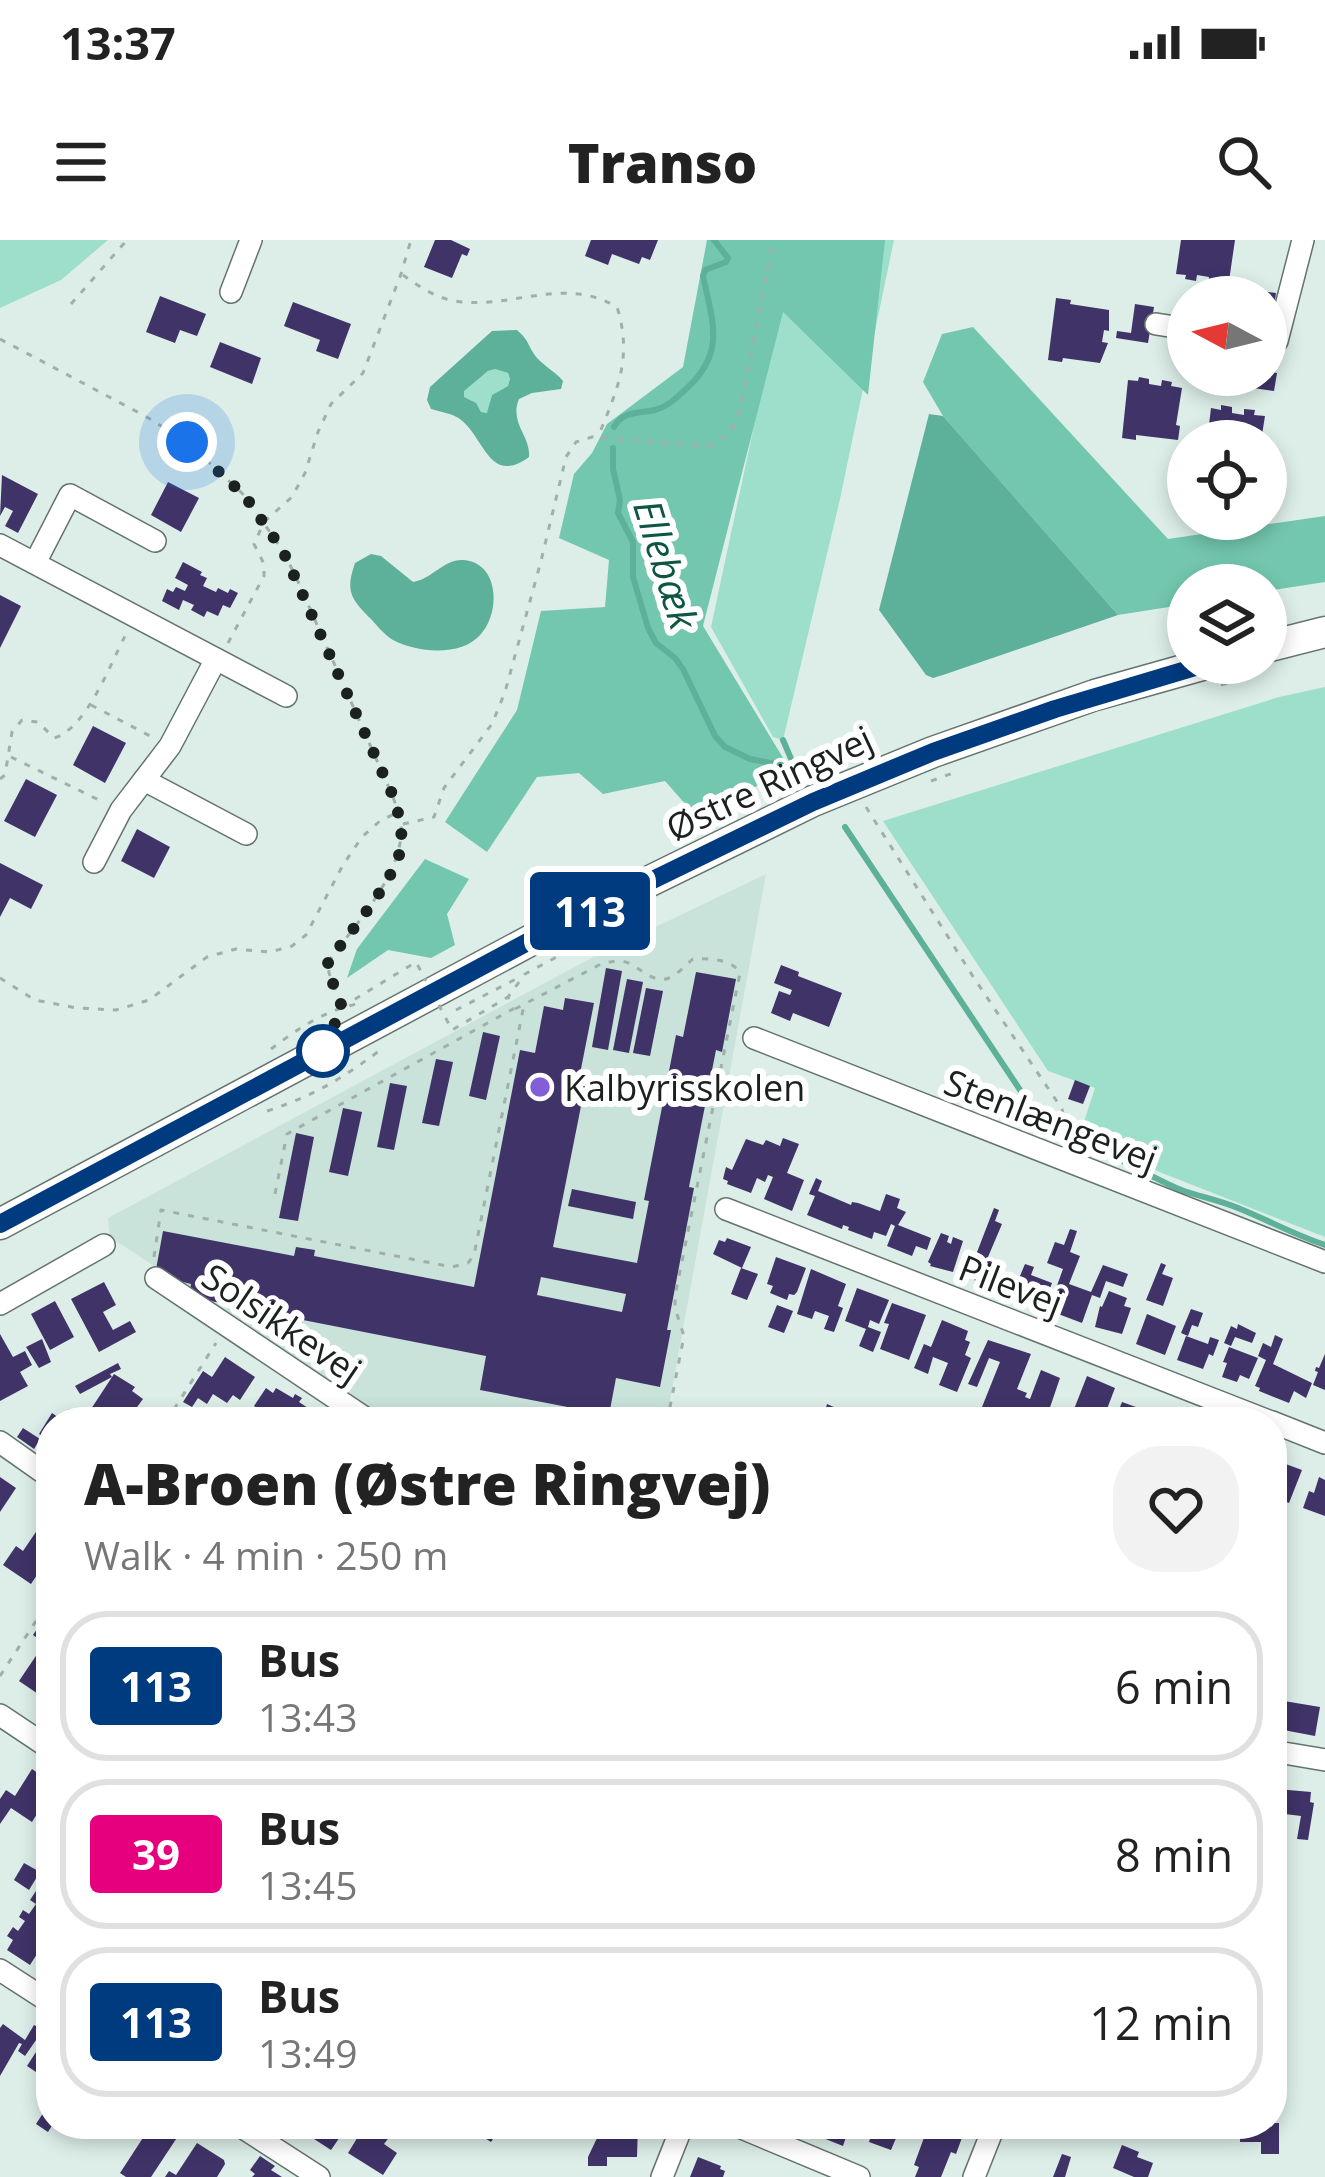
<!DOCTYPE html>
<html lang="en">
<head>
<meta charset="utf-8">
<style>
  body { margin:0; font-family:"Open Sans",sans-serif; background:#f2f2f2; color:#222; height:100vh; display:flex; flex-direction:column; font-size:45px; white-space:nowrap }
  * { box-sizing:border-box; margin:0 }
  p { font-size:39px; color:#767676 }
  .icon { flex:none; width:66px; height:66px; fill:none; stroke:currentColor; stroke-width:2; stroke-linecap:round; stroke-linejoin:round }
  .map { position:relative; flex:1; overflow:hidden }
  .drawer { position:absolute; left:36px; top:1167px; width:1251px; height:732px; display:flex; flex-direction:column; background:#fff; border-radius:48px; box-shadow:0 6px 18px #0003 }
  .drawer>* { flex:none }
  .badge { padding:0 24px; border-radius:9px; font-size:42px; line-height:78px }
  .needle { width:78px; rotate:277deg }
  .buttons { position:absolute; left:1167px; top:36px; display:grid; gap:24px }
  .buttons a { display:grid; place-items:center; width:120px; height:120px; border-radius:50%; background:#fff; box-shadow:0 6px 18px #0003; font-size:60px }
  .you { position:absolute; width:60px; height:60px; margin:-30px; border:9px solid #fff; border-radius:50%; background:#1a73e8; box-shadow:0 0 0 18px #1a73e833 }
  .map>.badge { position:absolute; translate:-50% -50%; box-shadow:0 0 0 6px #fff }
  .round { display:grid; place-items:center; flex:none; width:126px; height:126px; border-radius:48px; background:#f2f2f2 }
  .head { display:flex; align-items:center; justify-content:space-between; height:204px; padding:0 48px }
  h1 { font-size:57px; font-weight:800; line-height:90px }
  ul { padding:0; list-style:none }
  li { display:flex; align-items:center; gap:36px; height:150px; margin:0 24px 18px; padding:0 24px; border:6px solid #e0e0e0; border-radius:48px }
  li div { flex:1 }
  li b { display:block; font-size:45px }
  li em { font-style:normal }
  li .badge { min-width:132px; font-weight:700; text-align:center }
  .status { display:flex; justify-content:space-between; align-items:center; height:84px; padding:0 60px; background:#fff; direction:ltr }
  .status svg { height:33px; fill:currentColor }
  header { display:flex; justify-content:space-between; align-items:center; height:156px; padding:0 48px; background:#fff; font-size:54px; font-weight:800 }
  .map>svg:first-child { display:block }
</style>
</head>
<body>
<div class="status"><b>13:37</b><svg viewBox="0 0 49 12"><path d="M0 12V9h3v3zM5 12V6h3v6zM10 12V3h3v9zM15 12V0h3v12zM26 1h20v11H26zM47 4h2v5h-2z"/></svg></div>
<header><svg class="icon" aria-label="menu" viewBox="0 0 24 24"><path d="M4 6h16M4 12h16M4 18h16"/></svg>Transo<svg class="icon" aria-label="search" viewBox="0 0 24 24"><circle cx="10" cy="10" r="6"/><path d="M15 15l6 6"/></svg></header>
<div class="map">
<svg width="1325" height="1937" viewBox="0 0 1325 1937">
  <rect width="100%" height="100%" fill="#ddeee8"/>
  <polygon fill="#c9e3da" points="766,634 666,1182 391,1182 110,997 108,978 597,715"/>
  <g fill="#9edfcb">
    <polygon points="0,0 108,0 61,40 0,68"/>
    <polygon points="796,0 894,0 840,259 783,500 773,497 711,387 780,64"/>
    <polygon points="495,129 508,133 510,139 508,146 492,155 488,173 481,172 475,163 463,157 464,150 488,131"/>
    <polygon points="1325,447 1325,997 1078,900 1095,848 1048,831 883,581 1279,457"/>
  </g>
  <g fill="#73c7ae">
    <polygon points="707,0 885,0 868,155 783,72 703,386 791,531 694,574 665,541 603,554 579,533 537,537 487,612 445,582 517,470 541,371 605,367 609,320 559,298 574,234 592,213 607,184 683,127"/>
    <polygon points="973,87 1168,299 1325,276 1325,342 1266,351 1266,345 1188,345 1188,364 1118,375 943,176 923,142 942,94"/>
    <polygon points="425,619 469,639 447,674 455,705 431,718 388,710 347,738 357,709"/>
  </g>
  <g fill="#5db099" fill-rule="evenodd">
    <path d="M517,90C529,101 527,103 534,114C539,123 555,131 563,141L561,149L532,153L519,159C509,183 531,196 529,217C489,246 485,198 460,179C451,173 441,172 431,169L427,160L430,147L492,91ZM495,129L508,133L510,139L508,146L492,155L487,173L481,172L476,163L464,157V151L488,131Z"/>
    <polygon points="929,174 943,176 1118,375 943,435 933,438 926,435 879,370"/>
    <path d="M371,314L381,316L413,342C432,339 444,319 463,320C499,322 501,372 481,394C462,417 417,413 393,400C386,396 377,386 372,380C351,359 345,352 355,323Z"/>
  </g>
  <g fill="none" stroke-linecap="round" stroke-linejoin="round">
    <g stroke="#5db099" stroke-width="6">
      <path d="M614,187C624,170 638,174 655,170C668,167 677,157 686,149C726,113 713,83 703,36L705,30L726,22L728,18L714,0"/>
      <polyline points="613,208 613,229 620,260 618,273 633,302 633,337 648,388 656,403 675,418 683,429 715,496 725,507 750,519 795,528"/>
      <polyline points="783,500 795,528"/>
      <polyline points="845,587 1036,874 1055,898"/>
      <path d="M1071,905C1086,911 1101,911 1116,918C1139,928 1160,942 1184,951C1202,957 1221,961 1238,968C1268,980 1295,995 1325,1005"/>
    </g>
  </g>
  <g fill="#403368" fill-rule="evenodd">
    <polygon points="435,0 451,0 470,9 467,16 462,14 452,38 424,27"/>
    <polygon points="591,0 658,0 650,20 642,17 639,24 612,14 608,25 585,16"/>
    <polygon points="1181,0 1235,0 1229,41 1219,40 1219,44 1208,43 1209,37 1197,35 1196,41 1185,39 1186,35 1176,34"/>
    <polygon points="1247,49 1276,53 1273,72 1266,71 1266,57 1246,57"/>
    <polygon points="160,56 206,74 197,96 180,90 175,103 146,92"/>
    <polygon points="1056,58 1071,60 1070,64 1109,70 1109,91 1104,90 1102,102 1108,103 1100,123 1063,118 1062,122 1048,120"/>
    <polygon points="293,62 351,84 338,119 316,111 320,100 284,86"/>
    <polygon points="1135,64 1154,67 1148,103 1116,98 1117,91 1131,93"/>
    <polygon points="220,102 261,118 252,144 210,127"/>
    <polygon points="1266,131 1277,133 1274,151 1246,147 1248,135 1266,135"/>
    <polygon points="1139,137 1149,139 1149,144 1161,146 1162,140 1172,142 1171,146 1182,148 1176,185 1180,186 1178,200 1136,195 1136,200 1122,198 1128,140 1138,141"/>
    <polygon points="1221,165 1232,167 1232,173 1244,175 1244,169 1255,170 1254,175 1265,176 1261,201 1207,201 1211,168 1221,170"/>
    <polygon points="2,235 38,254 18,293 5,286 13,271 5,267 0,276"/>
    <polygon points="168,242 199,258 181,292 151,275"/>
    <polygon points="183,322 202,332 200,335 207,338 203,346 216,352 218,348 228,353 230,349 238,353 230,368 223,365 218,376 207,371 204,377 191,370 194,365 183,360 179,370 162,361 167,349 173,352 176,347 185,351 188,345 175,338"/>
    <polygon points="0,355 21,366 0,408"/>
    <polygon points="93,486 126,503 105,543 73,525"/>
    <polygon points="26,539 57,555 35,597 4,581"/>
    <polygon points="137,589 170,607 154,638 121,621"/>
    <polygon points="0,623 43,645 31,669 10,658 0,677"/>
    <polygon points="781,725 799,732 798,736 842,753 829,787 793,773 790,781 771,773 779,751 790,755 792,750 774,743"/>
    <polygon points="606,728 622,731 608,810 592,807"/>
    <path d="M696,732L736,739L722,812L716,810L689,947L694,948L667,1090H671L660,1147L616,1138L609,1175L480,1150L486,1116L303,1080L300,1093L267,1086L270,1072L189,1057L191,1044L155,1035L163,991L294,1016L296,1007L315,1010L314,1016L474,1047L520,810L535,813L544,766L563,770L565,758L594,763L578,844L585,846L553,1007L637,1023L649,961L644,960L676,795L683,797ZM541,1037L626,1054L622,1072L537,1055Z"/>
    <polygon points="627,739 643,742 629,813 613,810"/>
    <polygon points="646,748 663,751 650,816 633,813"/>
    <polygon points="483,792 500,796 486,860 469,856"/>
    <polygon points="436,819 453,822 439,886 422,883"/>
    <polygon points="1075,840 1090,846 1083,864 1068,859"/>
    <polygon points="390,843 407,846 394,910 377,907"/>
    <polygon points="343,868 362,872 348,936 329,932"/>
    <polygon points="296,893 314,897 298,981 279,978"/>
    <polygon points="783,898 799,904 787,933 804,940 792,971 764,959 773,937 768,935 765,942 757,938 751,953 727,944 728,941 723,939 726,927 732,930 746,899 763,905 766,900 780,906"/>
    <polygon points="816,938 822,941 818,951 851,965 852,962 858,963 880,971 886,954 900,959 897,968 906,972 898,985 931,998 927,1010 916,1006 912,1016 887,1006 895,986 891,984 886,996 874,992 872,999 848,990 849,987 843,985 842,989 807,975 815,956 809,954"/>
    <polygon points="572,949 636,962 633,979 568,966"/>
    <polygon points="994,968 999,970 995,981 1002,984 988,1017 1003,1024 1001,1030 1004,1031 997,1049 974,1040 980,1023 974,1020"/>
    <polygon points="1070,989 1077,991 1070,1012 1080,1016 1069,1044 1091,1052 1103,1025 1128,1034 1123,1047 1106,1041 1100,1058 1092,1055 1082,1083 1053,1072 1060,1054 1055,1051 1063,1029 1047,1023 1055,1002 1064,1005"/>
    <polygon points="941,993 949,996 947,1002 951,1004 953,997 963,1001 953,1032 930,1026 931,1024 928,1022"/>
    <polygon points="727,998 751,1007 742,1028 713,1014 719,1000 725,1002"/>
    <polygon points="776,1017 806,1028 797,1052 794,1055 789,1054 787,1060 770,1053 773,1046 767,1044"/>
    <polygon points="1161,1023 1166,1025 1162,1034 1173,1038 1163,1066 1146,1060"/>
    <polygon points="1025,1024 1034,1027 1031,1035 1052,1043 1043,1067 1012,1055"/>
    <polygon points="741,1028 758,1034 747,1060 731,1054"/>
    <polygon points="811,1029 846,1044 838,1066 843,1068 834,1092 824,1089 829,1076 815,1071 812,1079 797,1074"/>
    <polygon points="104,1042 116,1065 103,1072 113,1090 130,1081 136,1092 99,1112 71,1059"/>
    <polygon points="857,1048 889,1060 879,1084 870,1080 868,1087 881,1092 873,1112 859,1106 866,1089 845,1081"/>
    <polygon points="1109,1051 1127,1058 1124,1066 1131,1068 1122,1094 1095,1087 1100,1066 1102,1067"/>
    <polygon points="55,1061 74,1097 50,1110 31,1074"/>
    <polygon points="892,1063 926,1075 909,1120 880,1109 889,1084 884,1083"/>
    <polygon points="777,1065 793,1071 784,1093 768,1087"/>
    <polygon points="1191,1069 1203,1073 1198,1087 1192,1085 1188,1096 1181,1093"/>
    <polygon points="1147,1074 1176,1086 1165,1115 1136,1104"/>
    <polygon points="942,1080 968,1091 965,1100 970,1102 965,1115 971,1118 957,1152 939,1145 948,1123 933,1117 928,1134 914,1128 924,1104 931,1107"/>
    <polygon points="1238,1084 1256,1093 1252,1103 1235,1097 1231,1106 1224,1103 1231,1086 1237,1089"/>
    <polygon points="0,1094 13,1117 25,1111 32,1125 20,1132 28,1146 0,1161"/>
    <polygon points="1275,1095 1283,1099 1273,1124 1312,1143 1306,1158 1294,1151 1289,1163 1259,1151 1260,1148 1255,1146 1266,1120 1258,1116 1263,1103 1271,1107"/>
    <polygon points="1186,1096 1208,1104 1210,1097 1219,1100 1213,1116 1209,1114 1203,1129 1177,1120"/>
    <polygon points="42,1099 51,1122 39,1128 26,1107"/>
    <polygon points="988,1100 1031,1114 1017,1149 1027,1153 1025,1157 1030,1159 1041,1130 1060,1138 1045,1182 992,1182 978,1177 1000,1122 989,1118 977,1147 968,1144"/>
    <polygon points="1229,1107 1258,1118 1249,1139 1240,1135 1237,1142 1222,1137 1227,1123 1223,1122"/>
    <polygon points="1325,1114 1325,1150 1313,1145 1318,1132 1315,1131 1316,1127 1319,1128"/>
    <polygon points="225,1117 255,1137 240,1160 233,1155 227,1163 213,1154 207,1164 198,1158 192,1167 183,1162 203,1131 212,1137"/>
    <polygon points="118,1123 121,1129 110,1134 112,1137 80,1154 75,1146"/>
    <polygon points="114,1134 135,1147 132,1151 143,1159 126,1182 114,1179 110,1182 91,1169"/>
    <polygon points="1087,1136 1115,1148 1102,1182 1069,1182"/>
    <polygon points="266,1148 273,1153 276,1148 293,1158 295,1154 302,1158 299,1162 317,1174 311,1182 277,1182 254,1166"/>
    <polygon points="1122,1162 1147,1171 1143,1182 1114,1182"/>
    <polygon points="827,1164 847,1173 843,1182 822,1182"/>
    <polygon points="69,1169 90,1182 51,1182 51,1201 39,1194 52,1173 62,1180"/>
    <polygon points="1177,1169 1191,1174 1190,1176 1204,1182 1161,1182 1163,1177 1172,1181"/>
    <polygon points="23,1188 40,1199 34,1209 17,1197"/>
    <polygon points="1272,1219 1302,1230 1289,1263 1272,1256 1275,1247 1272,1246"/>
    <polygon points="0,1237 16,1248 0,1272"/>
    <polygon points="1319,1237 1325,1240 1325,1276 1303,1268 1309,1251 1314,1253"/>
    <polygon points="40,1286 51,1293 51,1314 31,1344 3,1325 16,1306 23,1311"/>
    <polygon points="51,1368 51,1390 43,1402 33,1395"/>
    <polygon points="1272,1374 1285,1379 1272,1412"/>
    <polygon points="46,1401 51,1404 51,1454 47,1460 19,1441"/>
    <polygon points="1278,1460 1320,1467 1315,1496 1273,1488 1272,1468 1276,1469"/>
    <polygon points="32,1529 51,1542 51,1564 45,1561 32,1582 11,1568 0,1584 0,1559 6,1550 15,1556"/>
    <polygon points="1277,1549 1311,1552 1310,1562 1314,1563 1308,1600 1297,1599 1301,1576 1285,1574 1284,1583 1272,1582 1272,1568"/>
    <polygon points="24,1623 40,1632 29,1650 14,1640"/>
    <polygon points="51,1641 51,1692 30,1725 7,1710 13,1700 7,1696 13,1687 18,1691 25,1681 19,1677 23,1670 29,1674 36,1664 30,1660 36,1651 42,1655"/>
    <polygon points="3,1784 25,1800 34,1785 43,1790 25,1816 18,1811 22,1804 19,1803 0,1836 0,1788"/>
    <polygon points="45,1798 51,1802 51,1842 27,1826"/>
    <polygon points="51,1861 51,1884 53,1884 48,1892 36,1884"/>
    <polygon points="1279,1883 1279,1914 1261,1914 1261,1902 1240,1902 1240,1884"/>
    <polygon points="152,1884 186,1884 151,1937 126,1937 120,1933"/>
    <polygon points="291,1884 333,1884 344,1891 331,1910"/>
    <polygon points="360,1884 372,1884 390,1896 384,1904 397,1913 383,1935 348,1913 359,1895 355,1892"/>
    <polygon points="463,1884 503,1884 491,1902"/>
    <polygon points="614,1884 638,1884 637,1917 607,1917 607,1926 588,1926 588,1917 598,1896 614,1897"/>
    <polygon points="822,1884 847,1884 845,1889 848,1891 843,1906 818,1896"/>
    <polygon points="875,1884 902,1884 891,1910 869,1902"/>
    <polygon points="929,1884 967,1884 956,1914 951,1912 941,1937 915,1937 919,1927 914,1925"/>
    <polygon points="197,1903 224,1920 225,1924 217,1937 165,1937 169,1931 176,1935"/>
    <polygon points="1122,1905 1139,1912 1137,1917 1153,1923 1148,1937 1134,1937 1113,1928"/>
    <polygon points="1062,1914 1071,1917 1065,1937 1053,1937"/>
    <polygon points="260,1916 275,1926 271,1930 282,1937 252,1937 255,1934 250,1930"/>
    <polygon points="698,1917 721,1926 720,1929 725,1931 723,1937 690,1937"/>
  </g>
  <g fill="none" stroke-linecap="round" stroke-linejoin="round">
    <defs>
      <g id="street">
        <polyline points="231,52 251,0"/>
        <polyline points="1156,84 1188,89"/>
        <polyline points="1266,99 1277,101 1303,0"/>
        <polyline points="0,305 286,456"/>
        <polyline points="35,323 70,255 155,301"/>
        <polyline points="144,540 246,594"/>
        <polyline points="94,622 121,570 170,506 216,419"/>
        <polyline points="754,798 1325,1022"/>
        <polyline points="726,969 1271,1182"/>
        <polyline points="156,1038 371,1182"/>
        <polyline points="0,1064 104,1005"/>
        <polyline points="1272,1182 1325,1203"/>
        <polyline points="0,1202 51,1238"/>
        <polyline points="0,1475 51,1509"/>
        <polyline points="1272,1511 1325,1520"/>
        <polyline points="0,1730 51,1763"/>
        <polyline points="237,1884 319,1937"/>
        <polyline points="732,1884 859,1937"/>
        <polyline points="662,1937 683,1884"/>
        <polyline points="974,1937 995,1884"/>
      </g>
      <g id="secondary">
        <polyline points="1266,407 1325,392"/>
        <polyline points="0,984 550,690 813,561 933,512 1095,455 1209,423"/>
      </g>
    </defs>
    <use href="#street" stroke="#64736e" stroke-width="24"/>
    <use href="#secondary" stroke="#64736e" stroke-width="33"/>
    <g stroke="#a1afaa" stroke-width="3" stroke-dasharray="6 9" stroke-linecap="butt">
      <path d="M403,35C418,46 436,58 455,61C512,70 563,35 617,67C633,118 617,150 598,197"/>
      <polyline points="71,64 127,0"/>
      <path d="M0,99L145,176L187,202L245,256L283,311L296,337L393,557C396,566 400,576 401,585C405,632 354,686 328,722L329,733L341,765"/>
      <polyline points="228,403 264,336 264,324 254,304 264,282 292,257 305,233 318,192 331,164 363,133 401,34 411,0"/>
      <polyline points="1221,445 1264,433"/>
      <polyline points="91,465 152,497"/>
      <polyline points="11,517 105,563"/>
      <path d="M0,539L5,535L12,492L22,480L38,482L54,498C86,489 110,425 125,396"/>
      <polyline points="931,541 956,532"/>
      <polyline points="866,567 974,738 1062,869 1067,889 1065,895"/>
      <path d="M403,584L434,577L444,548L492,484L505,452L541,321L566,217L576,202L592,197L708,206C728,198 733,190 740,170L773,0"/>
      <polyline points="0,738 35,760 77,768 116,770 149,760 207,717 236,709 270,712 292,706 306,695 343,625 362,597 380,581 396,573"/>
      <path d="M515,769L601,724C606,723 617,720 622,721C638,724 652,745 669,738C678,735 686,724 693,719C709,718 732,719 740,733L675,1056V1068L684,1096L667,1182"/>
      <polyline points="456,770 522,736"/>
      <path d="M271,809C296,790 325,770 357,764"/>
      <path d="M267,871C313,856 340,840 379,811"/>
      <polyline points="275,954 287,894 513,769 508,757 525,734 575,707"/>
      <polyline points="154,1017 161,970 452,1027 468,1023 474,1015 524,765"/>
      <polyline points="166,1182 216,1103"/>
      <polyline points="0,1436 51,1358"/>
    </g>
    <use href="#street" stroke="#fff" stroke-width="21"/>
    <use href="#secondary" stroke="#fff" stroke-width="30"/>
    <polyline stroke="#a1afaa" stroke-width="3" stroke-dasharray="6 9" stroke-linecap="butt" points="342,767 416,722 452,790 508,757"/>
  </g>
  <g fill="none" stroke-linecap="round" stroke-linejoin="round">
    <defs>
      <polyline id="line" points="0,984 550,690 813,562 933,512 1055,469 1209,423"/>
    </defs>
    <use href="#line" stroke="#fff" stroke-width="27"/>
    <use href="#line" stroke="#003b80" stroke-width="18"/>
    <path stroke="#1b211f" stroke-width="12" stroke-dasharray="0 21.6" d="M187,202L245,256L283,311L393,556C399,574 404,593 400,612C391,645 349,693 328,722L329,733L342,767L323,811"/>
  </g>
  <circle fill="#fff" stroke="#003b80" stroke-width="6" cx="323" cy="811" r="24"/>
  <circle fill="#825fd9" stroke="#fff" stroke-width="4.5" cx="540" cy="847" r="12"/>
  <g text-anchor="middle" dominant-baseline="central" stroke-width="12" stroke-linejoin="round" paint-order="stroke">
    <g font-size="36" fill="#1b211f" stroke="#fff">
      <text transform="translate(769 543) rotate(-25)">Østre Ringvej</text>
      <text transform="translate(1051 880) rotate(21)">Stenlængevej</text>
      <text transform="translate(1011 1045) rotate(21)">Pilevej</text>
      <text transform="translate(282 1083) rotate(34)">Solsikkevej</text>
    </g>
    <g font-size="36" fill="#1b211f" stroke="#fff" text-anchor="start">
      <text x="564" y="847">Kalbyrisskolen</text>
    </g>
    <g font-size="39" font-style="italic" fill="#0f5545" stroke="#fff">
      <text transform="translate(667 324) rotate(73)">Ellebæk</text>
    </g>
  </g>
</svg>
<div class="buttons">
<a><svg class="needle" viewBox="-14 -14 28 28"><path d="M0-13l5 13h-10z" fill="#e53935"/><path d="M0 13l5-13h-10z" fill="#767676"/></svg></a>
<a><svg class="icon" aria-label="locate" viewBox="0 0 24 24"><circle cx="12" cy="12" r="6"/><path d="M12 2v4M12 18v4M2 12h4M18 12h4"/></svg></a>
<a><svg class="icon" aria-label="layers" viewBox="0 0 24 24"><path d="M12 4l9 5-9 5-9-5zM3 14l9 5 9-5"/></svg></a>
</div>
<div class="you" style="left:187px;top:202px"></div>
<b class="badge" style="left:590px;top:671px;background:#003b80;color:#fff">113</b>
<section class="drawer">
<div class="head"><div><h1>A-Broen (Østre Ringvej)</h1><p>Walk · 4 min · 250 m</p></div><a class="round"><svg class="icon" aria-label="heart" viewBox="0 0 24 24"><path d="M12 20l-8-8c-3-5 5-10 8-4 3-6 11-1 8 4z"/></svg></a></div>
<ul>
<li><span class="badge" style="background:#003b80;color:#fff">113</span><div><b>Bus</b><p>13:43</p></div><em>6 min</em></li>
<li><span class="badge" style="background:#e6007e;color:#fff">39</span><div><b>Bus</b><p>13:45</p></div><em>8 min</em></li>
<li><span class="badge" style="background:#003b80;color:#fff">113</span><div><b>Bus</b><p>13:49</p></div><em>12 min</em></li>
</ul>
</section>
</div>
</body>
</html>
